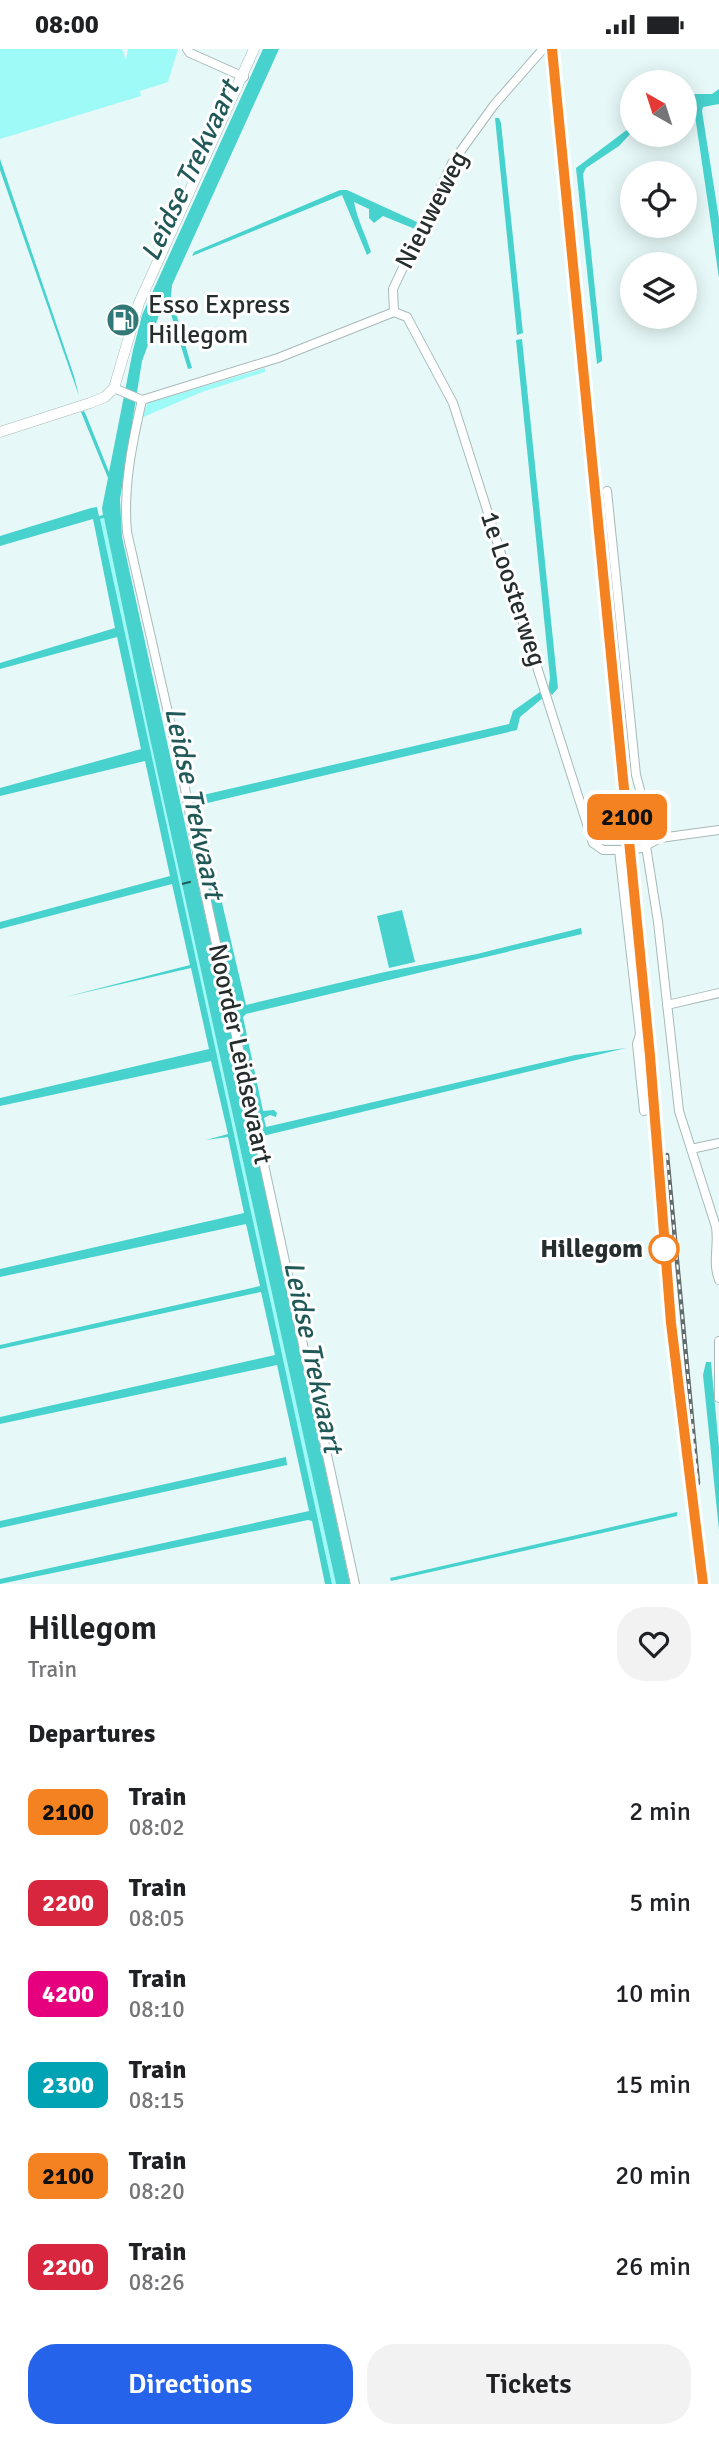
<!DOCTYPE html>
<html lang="en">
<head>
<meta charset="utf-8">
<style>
  body { margin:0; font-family:Signika,sans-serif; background:#f2f2f2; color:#202124; height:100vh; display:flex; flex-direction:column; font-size:26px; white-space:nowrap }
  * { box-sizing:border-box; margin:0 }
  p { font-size:23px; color:#757577 }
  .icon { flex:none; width:38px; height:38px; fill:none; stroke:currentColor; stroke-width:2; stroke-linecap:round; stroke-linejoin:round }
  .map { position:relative; height:1535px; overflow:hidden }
  .details { display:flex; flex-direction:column; background:#fff; flex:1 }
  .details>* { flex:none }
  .badge { padding:0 14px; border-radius:10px; font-size:24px; line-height:46px }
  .needle { width:46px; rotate:321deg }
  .buttons { position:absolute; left:620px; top:21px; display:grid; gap:14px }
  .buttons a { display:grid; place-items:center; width:77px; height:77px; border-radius:50%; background:#fff; box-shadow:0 4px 18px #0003; font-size:35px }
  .map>.badge { position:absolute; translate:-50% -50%; box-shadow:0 0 0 4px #fff }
  h2 { padding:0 28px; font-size:26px; line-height:63px }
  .round { display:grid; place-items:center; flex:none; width:74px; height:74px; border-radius:28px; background:#f2f2f2 }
  .summary { display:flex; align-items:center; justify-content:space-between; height:119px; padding:0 28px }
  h1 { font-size:33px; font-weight:600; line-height:52px }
  .primary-button { display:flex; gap:14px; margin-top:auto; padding:14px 28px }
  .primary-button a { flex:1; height:80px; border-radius:28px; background:#2563eb; color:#fff; font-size:28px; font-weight:600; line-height:80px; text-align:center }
  .primary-button a+a { background:#f2f2f2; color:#202124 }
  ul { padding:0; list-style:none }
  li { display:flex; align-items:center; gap:21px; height:91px; padding:0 28px }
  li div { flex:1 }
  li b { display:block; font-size:26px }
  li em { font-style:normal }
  li .badge { min-width:77px; font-weight:700; text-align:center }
  .status { display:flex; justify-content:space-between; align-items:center; height:49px; padding:0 35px; background:#fff; direction:ltr }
  .status svg { height:19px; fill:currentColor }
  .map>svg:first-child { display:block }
</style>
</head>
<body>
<div class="status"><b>08:00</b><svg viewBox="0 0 49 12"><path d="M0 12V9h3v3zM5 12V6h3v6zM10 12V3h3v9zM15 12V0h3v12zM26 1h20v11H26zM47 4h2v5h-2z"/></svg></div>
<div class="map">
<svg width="719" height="1535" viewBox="0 0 719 1535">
  <rect width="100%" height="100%" fill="#e6f9f8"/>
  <g fill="#9dfaf6">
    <polygon points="0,0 122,0 126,11 128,0 178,0 168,33 140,42 141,47 0,90"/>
    <polygon points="265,319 265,323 202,343 141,369 147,355 151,353"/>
    <polygon points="104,469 149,685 336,1535 332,1535 99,470"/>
    <polygon points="690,1361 699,1487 683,1362"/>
  </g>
  <g fill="#47d2ce">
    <polygon points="263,0 279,0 172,236 171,247 192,319 188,320 170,262 164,253 142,312 120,450 122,488 225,957 231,955 190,749 509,675 513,662 540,643 544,648 520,668 517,681 199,756 246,956 385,923 477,905 581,879 582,885 246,965 243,968 263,1062 274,1061 277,1064 276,1068 270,1066 264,1069 266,1078 575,1006 626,999 263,1087 232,966 228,968 350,1535 336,1535 149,685 104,469 100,470 332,1535 325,1535 312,1472 308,1471 0,1535 0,1530 309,1462 277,1316 0,1375 0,1368 275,1306 261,1243 0,1300 0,1296 260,1237 246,1175 0,1228 0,1220 244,1164 228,1088 206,1091 228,1085 211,1012 0,1057 0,1049 209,1000 191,919 65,948 190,916 172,835 0,880 0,873 170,827 145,712 0,747 0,739 141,700 117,588 0,620 0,614 115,579 93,470 0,497 0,487 91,459 97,458 99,467 103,466 102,459 108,429 81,363 84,362 86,366 109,423 133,301 142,266"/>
    <polygon points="719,40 719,55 703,58 702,62 719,170 719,229 694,60 690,54 684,53 684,45 712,45"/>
    <polygon points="495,69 499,69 501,74 523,284 517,286"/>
    <polygon points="632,77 632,83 619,97 586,119 583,125 602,308 602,312 597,315 576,119"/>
    <polygon points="0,110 74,327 79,347 0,121"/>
    <path d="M340,141H347L417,173L415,180L383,167L374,174L369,169V160L354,153C358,173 365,184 371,203L367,206L342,146L192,207L194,203Z"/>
    <polygon points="522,290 558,639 552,646 548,641 550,629 516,291"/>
    <polygon points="402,861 415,913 389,919 377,867"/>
    <polygon points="706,1313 711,1313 719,1399 719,1481 703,1326"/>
    <polygon points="286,1408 287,1416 0,1479 0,1472"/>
    <polygon points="677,1463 677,1467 391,1532 390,1529"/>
  </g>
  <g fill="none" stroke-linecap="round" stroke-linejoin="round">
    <polyline stroke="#205957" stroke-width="2" stroke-dasharray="9 7" stroke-linecap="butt" points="182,835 198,831"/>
    <defs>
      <g id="minor">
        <polyline points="187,0 190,4 244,28"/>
        <polyline points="394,263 393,240 452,114 494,56 543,0"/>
        <polyline points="114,339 142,351 278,309 394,263 407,268 453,354 593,794 603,801 623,801 642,799 660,789 719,781"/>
        <path d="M142,351C132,395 123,438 127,483L184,734L202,830L355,1535"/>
        <polyline points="607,442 636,726 642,748 648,795"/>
        <path d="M646,797L658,873L679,1062L716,1178C719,1197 712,1212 719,1231"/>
        <polyline points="619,801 640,985 637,995 644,1062"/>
        <polyline points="667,956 719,944"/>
        <polyline points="691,1100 719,1094"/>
        <polyline points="719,1292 719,1349"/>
      </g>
      <polyline id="major" points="0,383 90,354 105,348 114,339 139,254 254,0"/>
    </defs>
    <use href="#minor" stroke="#a7b9b8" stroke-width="10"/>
    <use href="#major" stroke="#a7b9b8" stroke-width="11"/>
    <use href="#minor" stroke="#fff" stroke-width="8"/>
    <use href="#major" stroke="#fff" stroke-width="10"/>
    <defs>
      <g id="rail">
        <polyline points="552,0 650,1007 662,1178 676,1328 703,1535"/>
        <polyline points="667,1106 698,1434"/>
      </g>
    </defs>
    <use href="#rail" stroke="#616b6b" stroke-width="4.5"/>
    <use href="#rail" stroke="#fff" stroke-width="2" stroke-dasharray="5" stroke-linecap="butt"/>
  </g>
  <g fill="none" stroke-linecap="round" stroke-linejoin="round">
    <defs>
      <polyline id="line" points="552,0 650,1007 671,1274 703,1535"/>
    </defs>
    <use href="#line" stroke="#fff" stroke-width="16"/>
    <use href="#line" stroke="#f58220" stroke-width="10"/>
  </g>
  <defs>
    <symbol id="fuel-disc" viewBox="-11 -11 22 22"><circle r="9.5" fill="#307976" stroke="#fff"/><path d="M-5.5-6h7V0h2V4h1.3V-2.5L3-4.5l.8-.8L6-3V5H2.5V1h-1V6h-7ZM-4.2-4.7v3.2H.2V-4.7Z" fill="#fff"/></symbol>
  </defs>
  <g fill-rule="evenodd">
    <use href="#fuel-disc" x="104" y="252" width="38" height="38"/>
  </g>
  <circle fill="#fff" stroke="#f58220" stroke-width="3.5" cx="664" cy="1200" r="14"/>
  <g text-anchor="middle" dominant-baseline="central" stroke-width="6" stroke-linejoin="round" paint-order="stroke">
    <g font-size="26" fill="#262d2d" stroke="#fff">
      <text transform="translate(432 161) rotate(-63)">Nieuweweg</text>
      <text transform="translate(513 540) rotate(72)">1e Loosterweg</text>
      <text transform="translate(240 1005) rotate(78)">Noorder Leidsevaart</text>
    </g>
    <g font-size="26" fill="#262d2d" stroke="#fff" text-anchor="start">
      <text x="148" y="256">Esso Express<tspan x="148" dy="30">Hillegom</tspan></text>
    </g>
    <g font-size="26" font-weight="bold" fill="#262d2d" stroke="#fff" text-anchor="end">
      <text x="643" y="1200">Hillegom</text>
    </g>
    <g font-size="28" font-style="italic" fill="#205957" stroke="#fff">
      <text transform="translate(190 122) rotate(-65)">Leidse Trekvaart</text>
      <text transform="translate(194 754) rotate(78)">Leidse Trekvaart</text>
      <text transform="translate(313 1308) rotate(78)">Leidse Trekvaart</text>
    </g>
  </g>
</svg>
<div class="buttons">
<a><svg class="needle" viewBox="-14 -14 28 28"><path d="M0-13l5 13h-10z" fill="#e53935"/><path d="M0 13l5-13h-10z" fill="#757577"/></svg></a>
<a><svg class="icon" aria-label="locate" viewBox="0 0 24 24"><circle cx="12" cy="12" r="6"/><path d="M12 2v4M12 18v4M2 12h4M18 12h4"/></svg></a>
<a><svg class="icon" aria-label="layers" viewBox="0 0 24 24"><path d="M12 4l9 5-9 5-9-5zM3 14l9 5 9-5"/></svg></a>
</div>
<b class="badge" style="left:627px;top:768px;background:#f58220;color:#111">2100</b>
</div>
<section class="details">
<div class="summary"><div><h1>Hillegom</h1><p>Train</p></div><a class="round"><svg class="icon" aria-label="heart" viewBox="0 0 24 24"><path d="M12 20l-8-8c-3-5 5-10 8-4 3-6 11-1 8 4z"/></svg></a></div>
<h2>Departures</h2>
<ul>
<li><span class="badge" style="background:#f58220;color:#111">2100</span><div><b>Train</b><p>08:02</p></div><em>2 min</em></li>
<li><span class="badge" style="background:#d7263d;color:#fff">2200</span><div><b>Train</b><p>08:05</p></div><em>5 min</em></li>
<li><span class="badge" style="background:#e6007e;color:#fff">4200</span><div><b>Train</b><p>08:10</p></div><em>10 min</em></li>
<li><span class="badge" style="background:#00a3b4;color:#fff">2300</span><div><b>Train</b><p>08:15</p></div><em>15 min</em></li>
<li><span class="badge" style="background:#f58220;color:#111">2100</span><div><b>Train</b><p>08:20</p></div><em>20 min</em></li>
<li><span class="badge" style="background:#d7263d;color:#fff">2200</span><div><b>Train</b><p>08:26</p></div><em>26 min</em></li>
</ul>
<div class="primary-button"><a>Directions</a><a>Tickets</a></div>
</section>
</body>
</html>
